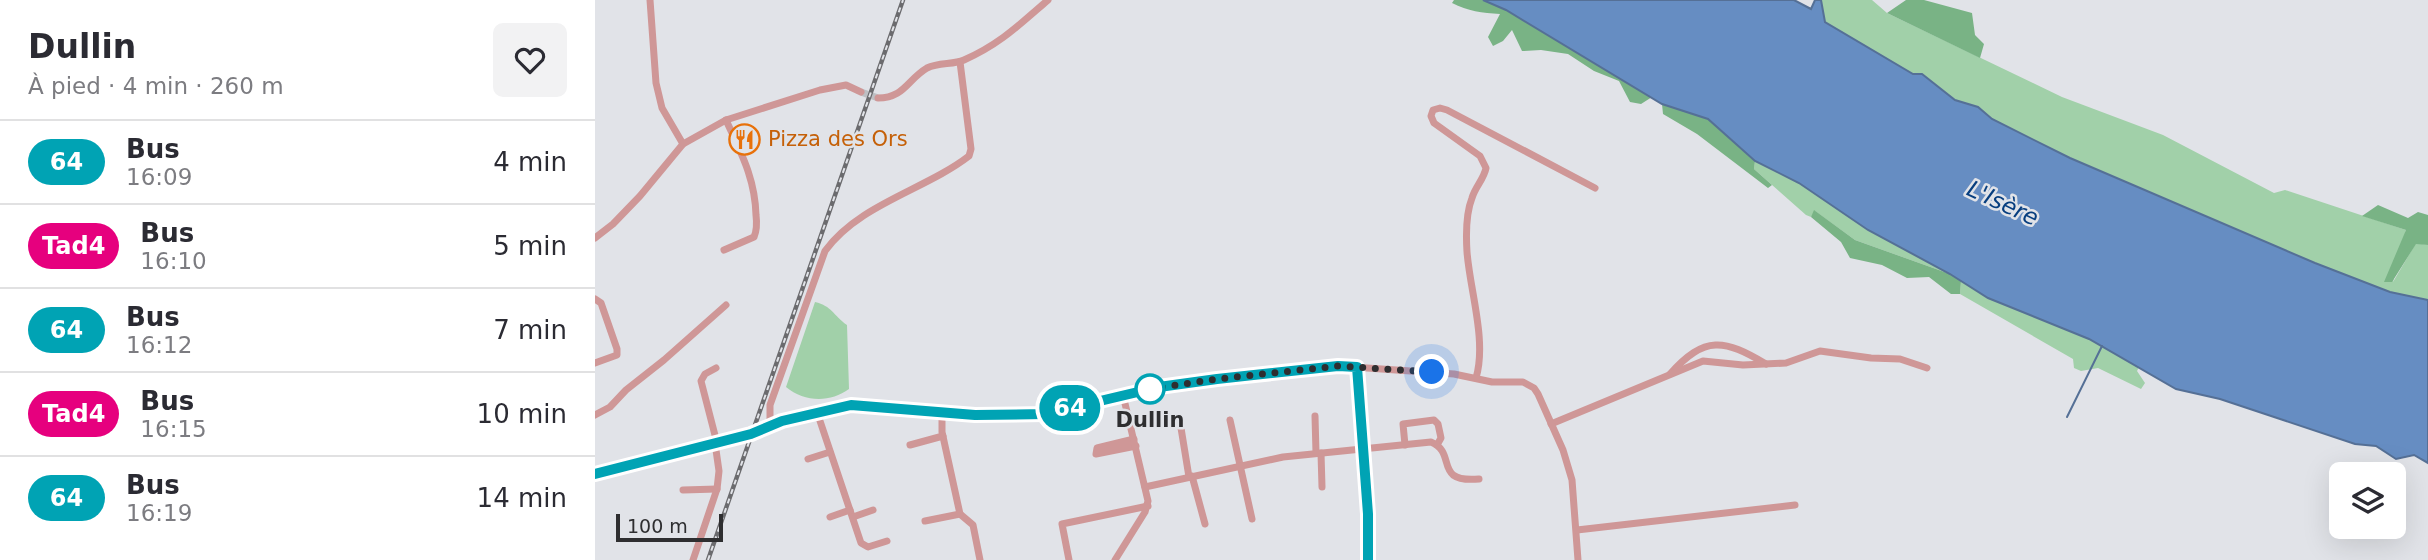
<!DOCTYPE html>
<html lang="fr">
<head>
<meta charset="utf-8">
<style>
  body { margin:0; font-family:"DejaVu Sans",sans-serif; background:#f2f2f3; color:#2b2b33; height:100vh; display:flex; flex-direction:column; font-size:26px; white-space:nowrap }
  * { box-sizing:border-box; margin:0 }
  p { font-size:23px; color:#7c7c81 }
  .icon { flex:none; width:38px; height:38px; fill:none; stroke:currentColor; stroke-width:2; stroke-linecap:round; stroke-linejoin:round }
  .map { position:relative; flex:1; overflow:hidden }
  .side { display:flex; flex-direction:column; background:#fff; width:595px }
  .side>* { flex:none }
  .badge { padding:0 14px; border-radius:23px; font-size:24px; line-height:46px }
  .tools { position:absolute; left:1734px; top:462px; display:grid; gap:14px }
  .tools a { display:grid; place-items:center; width:77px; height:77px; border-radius:10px; background:#fff; box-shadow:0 7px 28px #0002; font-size:35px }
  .scale { position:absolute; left:21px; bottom:18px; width:107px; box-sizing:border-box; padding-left:7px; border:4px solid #2e2e30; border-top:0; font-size:19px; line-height:24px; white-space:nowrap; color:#2e2e30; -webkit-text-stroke:5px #e1e3e8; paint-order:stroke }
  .you { position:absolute; width:35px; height:35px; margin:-18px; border:5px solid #fff; border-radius:50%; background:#1a73e8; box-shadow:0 0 0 10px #1a73e833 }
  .map>.badge { position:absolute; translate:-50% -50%; box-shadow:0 0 0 4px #fff }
  .round { display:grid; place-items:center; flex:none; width:74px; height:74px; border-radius:10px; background:#f2f2f3 }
  .headline { display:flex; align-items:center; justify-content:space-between; height:119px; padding:0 28px }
  h1 { font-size:33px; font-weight:600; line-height:52px }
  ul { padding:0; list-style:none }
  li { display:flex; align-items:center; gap:21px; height:84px; padding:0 28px; border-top:2px solid #e1e1e2 }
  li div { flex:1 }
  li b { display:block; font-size:26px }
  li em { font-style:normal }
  li .badge { min-width:77px; font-weight:700; text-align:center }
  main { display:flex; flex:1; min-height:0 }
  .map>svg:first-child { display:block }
</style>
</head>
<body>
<main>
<section class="side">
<div class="headline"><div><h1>Dullin</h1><p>À pied · 4 min · 260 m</p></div><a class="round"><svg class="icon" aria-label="heart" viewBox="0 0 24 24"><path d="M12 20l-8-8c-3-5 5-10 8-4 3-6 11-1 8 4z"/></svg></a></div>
<ul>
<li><span class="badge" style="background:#00a3b4;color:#fff">64</span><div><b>Bus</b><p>16:09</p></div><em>4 min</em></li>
<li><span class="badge" style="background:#e6007e;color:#fff">Tad4</span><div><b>Bus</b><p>16:10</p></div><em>5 min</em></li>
<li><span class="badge" style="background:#00a3b4;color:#fff">64</span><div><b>Bus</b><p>16:12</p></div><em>7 min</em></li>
<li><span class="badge" style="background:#e6007e;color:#fff">Tad4</span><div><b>Bus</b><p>16:15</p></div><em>10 min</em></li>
<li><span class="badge" style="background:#00a3b4;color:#fff">64</span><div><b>Bus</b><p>16:19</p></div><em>14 min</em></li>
</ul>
</section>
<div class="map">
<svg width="1833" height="560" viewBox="0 0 1833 560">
  <rect width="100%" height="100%" fill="#e1e3e8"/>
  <g fill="#a1d0a9">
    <polygon points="1226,0 1277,0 1292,13 1467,97 1568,135 1679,193 1690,190 1811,230 1798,282 1821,243 1833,245 1833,300 1795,292 1720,263 1475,158 1397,119 1383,107 1360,100 1327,74 1318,74 1230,22"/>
    <polygon points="1160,161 1204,183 1273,230 1355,274 1260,240 1220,211 1216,217 1211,215 1159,169"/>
    <polygon points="1366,281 1393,298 1494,339 1544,367 1542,371 1550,383 1546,389 1503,368 1486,371 1479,368 1478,359 1365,294"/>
    <path d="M220,302C237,306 238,315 252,325L254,389C235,403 209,402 191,387Z"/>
  </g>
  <g fill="#79b385">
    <path d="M859,0H888L911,10L1057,97L1046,104L1035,102L1024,81L999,71L973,54L946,50L927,51L917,30L908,41L898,46L893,37L905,14C887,13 873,11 857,3Z"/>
    <polygon points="1311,0 1329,0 1377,13 1380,35 1389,44 1385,58 1292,13"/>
    <polygon points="1067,104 1113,119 1160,161 1159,169 1177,185 1173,188 1102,134 1068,114"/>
    <polygon points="1783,205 1813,218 1823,212 1833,215 1833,245 1821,244 1797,282 1789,282 1811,230 1767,216"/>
    <polygon points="1219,210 1260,240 1355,274 1366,281 1365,294 1356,294 1334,277 1312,278 1287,265 1255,258 1246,242 1216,217"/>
  </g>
  <polygon fill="#668dc2" stroke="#557096" stroke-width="2" points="888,0 1199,0 1216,9 1220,0 1226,0 1230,22 1318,74 1327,74 1360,100 1383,107 1397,119 1475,158 1720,263 1795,292 1833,300 1833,463 1819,455 1801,459 1781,446 1760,444 1625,399 1581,389 1494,339 1393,298 1355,274 1273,230 1204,183 1160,161 1113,119 1067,104 911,10"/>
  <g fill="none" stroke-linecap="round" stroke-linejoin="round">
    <polyline stroke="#557096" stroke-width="2" points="1472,417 1507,346"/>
    <polyline stroke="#bdbfc3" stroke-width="7" stroke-dasharray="7 3.5" stroke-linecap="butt" points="266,92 283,98"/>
    <g stroke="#cf9797" stroke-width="7">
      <polyline points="55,0 61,83 67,108 88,144"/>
      <path d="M283,98C309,98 312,80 332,68C344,62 358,65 369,60C405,44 424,25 453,0"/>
      <polyline points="0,238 18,224 45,196 88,144 131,120 225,90 251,85 266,92"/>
      <path d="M129,250L159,237C162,230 162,223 161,215C160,178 146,153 131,120"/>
      <polyline points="0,299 6,303 22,349 22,355 0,363"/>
      <polyline points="763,367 773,514 773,560"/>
      <polyline points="121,368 110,374 106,381 122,443"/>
      <path d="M1075,374C1110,335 1129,339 1171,364"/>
      <path d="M881,378C892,341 875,291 872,252C871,236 871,213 877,198C880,187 889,179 891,168L885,156L839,123L836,116L838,110L845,108L852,110L1000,188"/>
      <polyline points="222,412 266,543 273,547 292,541"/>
      <polyline points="347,413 347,432 365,514 378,525 385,560"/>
      <polyline points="0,415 15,407 31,390 69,360 131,305"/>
      <polyline points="720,416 721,453"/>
      <polyline points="635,420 657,519"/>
      <polyline points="956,424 1108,361 1148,365 1191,363 1225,351 1276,358 1305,359 1332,368"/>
      <path d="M175,425V405L230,251C264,204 330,190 374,156L376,149L365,62"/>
      <polyline points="586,428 594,477"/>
      <polyline points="539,439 502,448 501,454 541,446"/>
      <polyline points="315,445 348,436"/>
      <polyline points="810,445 808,424 839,420 843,424 846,438 842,445"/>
      <polyline points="726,453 727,487"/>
      <polyline points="213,459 235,452"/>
      <polyline points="0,474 163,432 187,421 256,405 380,416 450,414 564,387 622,379 743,366 859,374 897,382 928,382 939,388 943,394 968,450 977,480 983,560"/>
      <polyline points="597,476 610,524"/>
      <path d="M550,487L688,457L836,442C863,453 837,483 884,479"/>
      <polyline points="88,490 122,489"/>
      <polyline points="235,517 255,510"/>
      <polyline points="258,517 278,510"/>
      <polyline points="330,521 365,514"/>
      <polyline points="982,530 1200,505"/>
      <polyline points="98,560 122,489 124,471 120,443"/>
      <polyline points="474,560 467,524 553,506"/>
      <polyline points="520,560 550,512 553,501 528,395"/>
    </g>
    <defs>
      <polyline id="rail" points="113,560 308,0"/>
    </defs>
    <use href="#rail" stroke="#6b6b6e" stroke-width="4.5"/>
    <use href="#rail" stroke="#e1e3e8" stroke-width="2" stroke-dasharray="5" stroke-linecap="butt"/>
  </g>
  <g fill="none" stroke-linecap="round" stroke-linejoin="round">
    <defs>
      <polyline id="line" points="0,474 156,434 187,421 256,405 380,415 450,414 564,387 622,379 743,366 762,367 773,514 773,560"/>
    </defs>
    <use href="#line" stroke="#fff" stroke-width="16"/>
    <use href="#line" stroke="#00a3b4" stroke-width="10"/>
    <polyline stroke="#2e2e30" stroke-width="7" stroke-dasharray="0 12.6" points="555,389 622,379 743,366 837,372"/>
  </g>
  <defs>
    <symbol id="restaurant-ring" viewBox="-11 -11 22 22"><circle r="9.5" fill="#e1e3e8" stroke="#e8710a" stroke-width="1.5"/><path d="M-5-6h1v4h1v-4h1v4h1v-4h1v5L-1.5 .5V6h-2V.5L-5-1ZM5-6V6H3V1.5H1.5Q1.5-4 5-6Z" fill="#e8710a"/></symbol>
  </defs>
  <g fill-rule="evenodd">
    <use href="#restaurant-ring" x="132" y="122" width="35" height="35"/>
  </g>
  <circle fill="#fff" stroke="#00a3b4" stroke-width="3.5" cx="555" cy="389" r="14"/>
  <g text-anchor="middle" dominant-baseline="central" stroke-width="5" stroke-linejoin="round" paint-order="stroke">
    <g font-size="21" fill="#c56008" stroke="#e1e3e8" text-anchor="start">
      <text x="173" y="139">Pizza des Ors</text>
    </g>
    <g font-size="21" font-weight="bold" fill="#2e2e30" stroke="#e1e3e8">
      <text x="555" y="420">Dullin</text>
    </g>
    <g font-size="23" font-style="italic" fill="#073e7f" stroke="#e1e3e8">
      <text transform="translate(1408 203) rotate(25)">L'Isère</text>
    </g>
  </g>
</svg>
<div class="tools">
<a><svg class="icon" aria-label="layers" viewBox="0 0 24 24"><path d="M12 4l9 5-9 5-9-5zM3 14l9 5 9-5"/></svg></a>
</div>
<div class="scale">100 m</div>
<div class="you" style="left:837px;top:372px"></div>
<b class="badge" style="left:475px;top:408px;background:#00a3b4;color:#fff">64</b>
</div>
</main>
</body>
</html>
